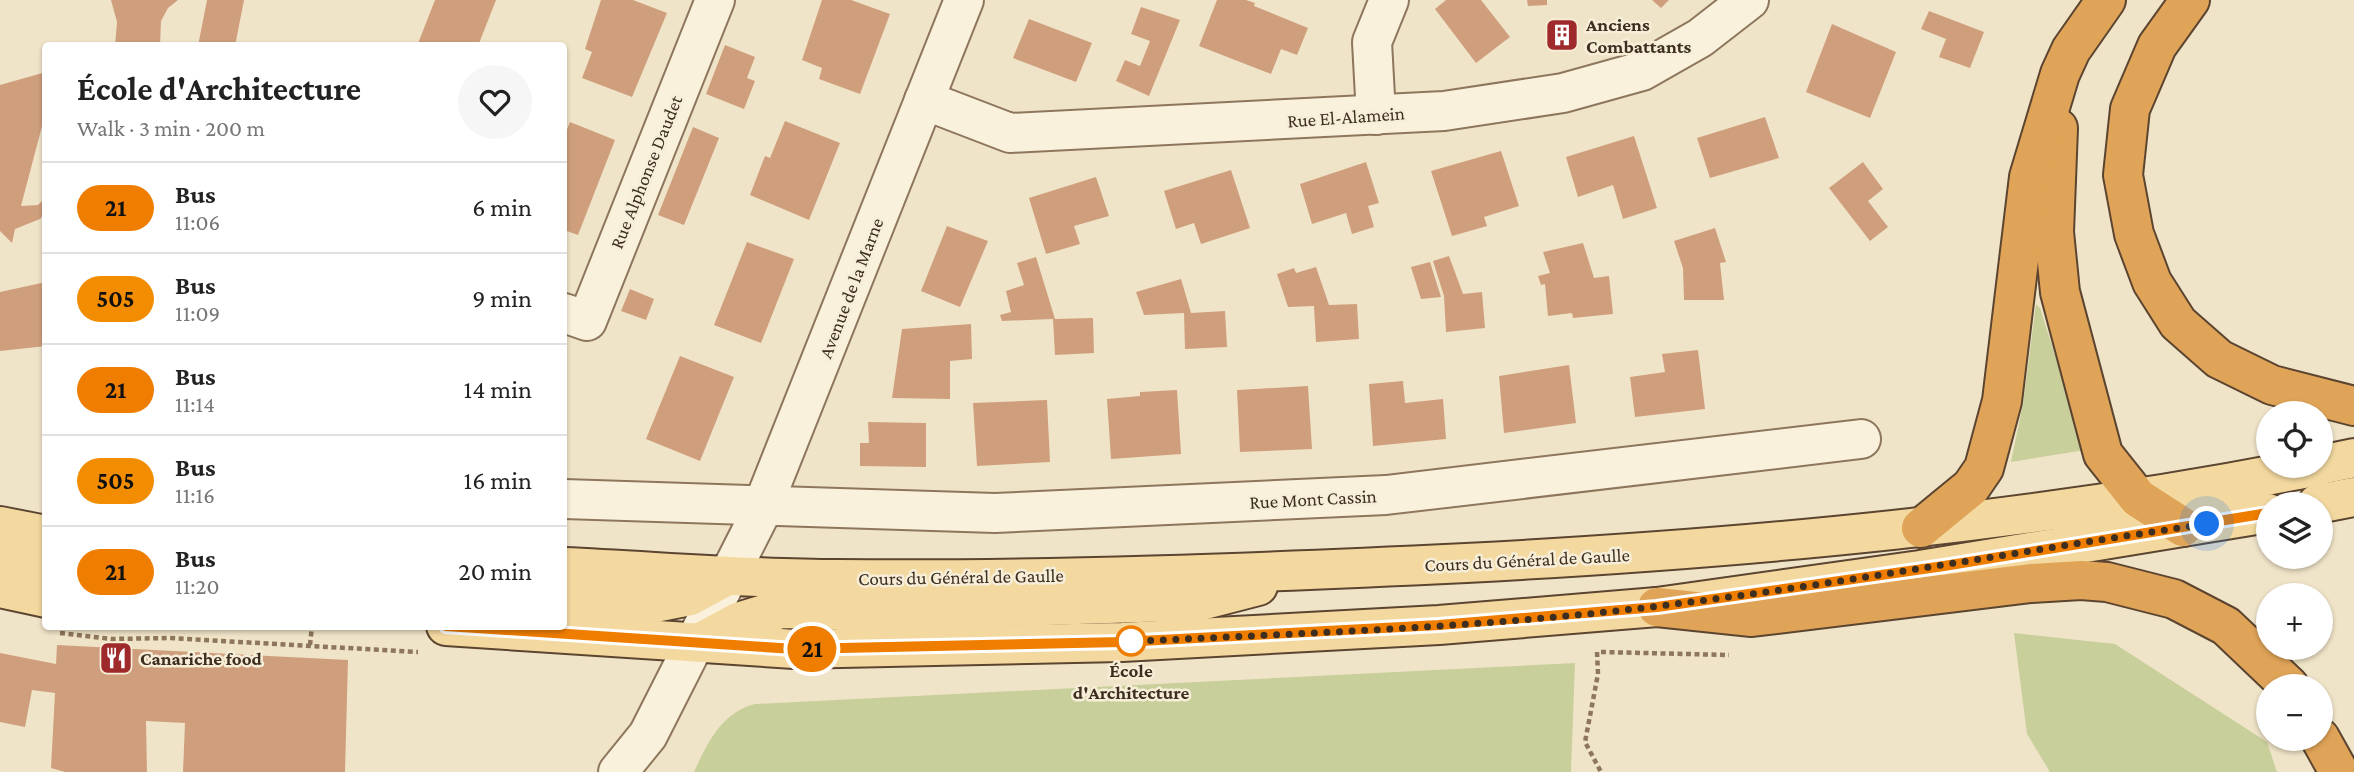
<!DOCTYPE html>
<html lang="en">
<head>
<meta charset="utf-8">
<style>
  body { margin:0; font-family:"Crimson Pro",serif; background:#f6f6f6; color:#222; height:100vh; display:flex; flex-direction:column; font-size:26px; white-space:nowrap }
  * { box-sizing:border-box; margin:0 }
  p { font-size:23px; color:#767676 }
  .icon { flex:none; width:38px; height:38px; fill:none; stroke:currentColor; stroke-width:2; stroke-linecap:round; stroke-linejoin:round }
  .map { position:relative; flex:1; overflow:hidden }
  .side { position:absolute; left:42px; top:42px; width:525px; height:588px; display:flex; flex-direction:column; background:#fff; border-radius:7px; box-shadow:0 2px 5px #0004 }
  .side>* { flex:none }
  .badge { padding:0 14px; border-radius:23px; font-size:24px; line-height:46px }
  .fabs { position:absolute; left:2256px; top:401px; display:grid; gap:14px }
  .fabs a { display:grid; place-items:center; width:77px; height:77px; border-radius:50%; background:#fff; box-shadow:0 2px 5px #0004; font-size:35px }
  .you { position:absolute; width:35px; height:35px; margin:-18px; border:5px solid #fff; border-radius:50%; background:#1a73e8; box-shadow:0 0 0 10px #1a73e833 }
  .map>.badge { position:absolute; translate:-50% -50%; box-shadow:0 0 0 4px #fff }
  .round { display:grid; place-items:center; flex:none; width:74px; height:74px; border-radius:37px; background:#f6f6f6 }
  .headline { display:flex; align-items:center; justify-content:space-between; height:119px; padding:0 35px }
  h1 { font-size:33px; font-weight:700; line-height:52px }
  ul { padding:0; list-style:none }
  li { display:flex; align-items:center; gap:21px; height:91px; padding:0 35px; border-top:2px solid #e0e0e0 }
  li div { flex:1 }
  li b { display:block; font-size:26px }
  li em { font-style:normal }
  li .badge { min-width:77px; font-weight:700; text-align:center }
  .map>svg:first-child { display:block }
</style>
</head>
<body>
<div class="map">
<svg width="2354" height="772" viewBox="0 0 2354 772">
  <rect width="100%" height="100%" fill="#f0e4c8"/>
  <g fill="#c9cf9b">
    <polygon points="2036,304 2040,308 2085,450 2011,462 2023,404"/>
    <polygon points="2014,633 2115,644 2267,742 2277,772 2050,772 2027,734"/>
    <path d="M1575,663L1571,772H694C707,743 722,712 755,704Z"/>
  </g>
  <g fill="#cf9f7d">
    <polygon points="111,0 178,0 168,8 161,21 160,46 115,46 117,22"/>
    <polygon points="207,0 244,0 235,46 198,46"/>
    <polygon points="435,0 496,0 478,46 417,46"/>
    <polygon points="601,0 633,0 667,13 632,97 582,78 592,52 585,49"/>
    <polygon points="822,0 851,0 890,14 860,94 819,79 822,68 802,60"/>
    <polygon points="1217,0 1246,0 1255,3 1254,6 1308,28 1297,55 1281,49 1271,74 1199,46"/>
    <polygon points="1446,0 1481,0 1510,37 1476,63 1435,9"/>
    <polygon points="1527,0 1547,0 1547,5 1528,6"/>
    <polygon points="1652,0 1669,0 1661,8"/>
    <polygon points="1141,7 1180,20 1149,96 1116,81 1125,60 1140,66 1150,41 1131,34"/>
    <polygon points="1929,11 1984,32 1970,68 1939,57 1946,39 1921,29"/>
    <polygon points="1029,19 1092,43 1076,82 1013,58"/>
    <polygon points="1572,21 1575,47 1552,49 1549,23"/>
    <polygon points="1832,24 1896,52 1870,118 1806,92"/>
    <polygon points="725,45 755,57 747,78 755,81 744,109 706,94"/>
    <polygon points="46,72 46,111 21,206 38,205 46,197 46,212 40,219 15,229 12,243 0,231 0,85"/>
    <polygon points="1765,117 1779,158 1710,178 1697,138"/>
    <polygon points="785,121 840,143 809,220 750,195 765,156 770,158"/>
    <polygon points="570,122 615,140 578,235 564,230 564,137"/>
    <polygon points="693,127 719,138 684,225 658,215"/>
    <polygon points="1634,136 1657,208 1623,219 1613,185 1578,197 1566,157"/>
    <polygon points="1501,151 1519,206 1484,217 1487,226 1452,236 1431,171"/>
    <polygon points="1366,162 1379,203 1368,206 1374,227 1352,234 1346,213 1312,224 1300,184"/>
    <polygon points="1863,162 1883,189 1868,201 1888,227 1870,241 1829,188"/>
    <polygon points="1231,170 1250,228 1201,244 1194,223 1176,229 1164,191"/>
    <polygon points="1096,177 1109,216 1074,226 1080,244 1046,254 1029,198"/>
    <polygon points="947,226 988,241 960,307 921,291"/>
    <polygon points="1715,228 1726,262 1720,263 1724,300 1684,300 1683,268 1674,241"/>
    <polygon points="747,242 794,259 761,343 714,325"/>
    <polygon points="1583,243 1594,278 1609,276 1613,314 1573,318 1572,313 1548,316 1545,284 1541,285 1538,276 1550,273 1543,252"/>
    <polygon points="1449,256 1463,294 1482,292 1485,328 1446,332 1444,296 1433,261"/>
    <polygon points="1036,257 1055,319 1093,318 1094,353 1055,355 1053,319 1002,321 1000,315 1011,312 1006,291 1024,285 1017,263"/>
    <polygon points="1430,262 1441,297 1421,299 1411,267"/>
    <polygon points="1316,267 1329,305 1357,304 1359,339 1316,342 1314,306 1288,307 1277,274 1294,268 1296,273"/>
    <polygon points="1181,279 1191,313 1225,311 1227,347 1185,349 1184,313 1144,315 1136,292"/>
    <polygon points="46,282 46,346 0,351 0,292"/>
    <polygon points="630,289 654,299 646,320 621,311"/>
    <polygon points="971,324 972,359 950,361 950,399 892,398 902,329"/>
    <polygon points="1698,350 1705,409 1635,417 1630,377 1665,372 1662,354"/>
    <polygon points="680,356 734,377 700,461 646,439"/>
    <polygon points="1569,365 1576,423 1504,433 1499,376"/>
    <polygon points="1403,381 1405,403 1443,399 1446,439 1373,446 1369,384"/>
    <polygon points="1308,386 1312,449 1240,452 1237,390"/>
    <polygon points="1177,390 1181,454 1111,459 1107,399 1140,396 1140,392"/>
    <polygon points="1047,400 1050,462 977,466 973,403"/>
    <polygon points="868,422 926,423 926,467 860,466 860,443 869,443"/>
    <polygon points="57,645 348,660 345,772 183,772 185,723 146,721 147,772 65,772 51,768 55,693 32,690 25,727 0,722 0,653 56,664"/>
  </g>
  <g fill="none" stroke-linecap="round" stroke-linejoin="round">
    <defs>
      <g id="minor">
        <polyline points="924,100 1010,133 1444,111 1563,93 1642,71 1700,38 1749,0"/>
        <polyline points="1376,115 1372,42 1389,0"/>
        <polyline points="564,313 587,321 715,0"/>
        <polyline points="564,499 995,513 1386,495 1861,439"/>
        <polyline points="618,772 648,735 758,518 964,0"/>
      </g>
      <g id="major">
        <polyline points="2320,465 2354,458"/>
        <polyline points="2317,504 2354,497"/>
        <polyline points="0,526 46,535"/>
        <polyline points="0,559 46,568"/>
        <path d="M564,567C655,571 746,579 838,579C1047,581 1257,573 1466,563C1752,548 2037,522 2318,466"/>
        <polyline points="0,588 46,598"/>
        <polyline points="564,602 644,605 690,596 723,578"/>
        <polyline points="446,626 794,649 1122,642 1439,625 1657,607 1920,570 2268,513"/>
        <polyline points="701,642 738,622 781,609 888,611 1200,601 1258,586"/>
      </g>
      <g id="highway">
        <polyline points="2190,0 2157,46 2130,109 2123,175 2134,234 2152,282 2178,323 2219,359 2272,385 2354,406"/>
        <polyline points="2058,128 2054,232 2060,292 2103,454 2138,498 2183,527"/>
        <polyline points="1921,528 1971,487 1984,468 2002,401 2029,177 2060,74 2071,50 2106,0"/>
        <polyline points="1657,607 1752,617 2031,583 2081,580 2107,582 2174,599 2226,626 2289,686"/>
        <polyline points="2320,738 2339,772"/>
      </g>
    </defs>
    <use href="#minor" stroke="#8d765c" stroke-width="42"/>
    <use href="#major" stroke="#5b4430" stroke-width="42"/>
    <use href="#highway" stroke="#5b4430" stroke-width="42"/>
    <g stroke="#8d765c" stroke-width="4.5" stroke-dasharray="5 3.5" stroke-linecap="butt">
      <polyline points="60,633 112,639 169,638 418,652"/>
      <polyline points="310,645 312,626"/>
      <polyline points="1597,652 1598,674 1585,742 1601,772"/>
      <polyline points="1601,652 1729,655"/>
    </g>
    <use href="#minor" stroke="#faf1dc" stroke-width="38"/>
    <use href="#major" stroke="#f3d9a0" stroke-width="38"/>
    <use href="#highway" stroke="#e0a458" stroke-width="38"/>
  </g>
  <g fill="none" stroke-linecap="round" stroke-linejoin="round">
    <defs>
      <polyline id="line" points="446,626 794,649 1122,642 1439,625 1657,607 1944,566 2268,513"/>
    </defs>
    <use href="#line" stroke="#fff" stroke-width="16"/>
    <use href="#line" stroke="#ee7d00" stroke-width="10"/>
    <path stroke="#3d2e20" stroke-width="7" stroke-dasharray="0 12.6" d="M1131,641L1122,642C1301,633 1481,628 1659,606C1842,584 2024,550 2207,524"/>
  </g>
  <defs>
    <symbol id="building-square" viewBox="-11 -11 22 22"><rect x="-9" y="-9" width="18" height="18" rx="4" fill="#9e2a2b" stroke="#f7eed8"/><path d="M-4-6H4V6H1V3H-1V6H-4ZM-2.5-4.3h1.7v1.8h-1.7ZM.8-4.3h1.7v1.8H.8ZM-2.5-1h1.7V.8h-1.7ZM.8-1h1.7V.8H.8Z" fill="#fff"/></symbol>
    <symbol id="restaurant-square" viewBox="-11 -11 22 22"><rect x="-9" y="-9" width="18" height="18" rx="4" fill="#9e2a2b" stroke="#f7eed8"/><path d="M-5-6h1v4h1v-4h1v4h1v-4h1v5L-1.5 .5V6h-2V.5L-5-1ZM5-6V6H3V1.5H1.5Q1.5-4 5-6Z" fill="#fff"/></symbol>
  </defs>
  <g fill-rule="evenodd">
    <use href="#building-square" x="1543" y="16" width="38" height="38"/>
    <use href="#restaurant-square" x="97" y="639" width="38" height="38"/>
  </g>
  <circle fill="#fff" stroke="#ee7d00" stroke-width="3.5" cx="1131" cy="641" r="14"/>
  <g text-anchor="middle" dominant-baseline="central" stroke-width="5" stroke-linejoin="round" paint-order="stroke">
    <g font-size="19" font-weight="bold" fill="#3d2e20" stroke="#f7eed8" text-anchor="start">
      <text x="1586" y="24">Anciens<tspan x="1586" dy="22">Combattants</tspan></text>
      <text x="140" y="658">Canariche food</text>
    </g>
    <g font-size="19" fill="#3d2e20" stroke="#f7eed8">
      <text transform="translate(1346 117) rotate(-4)">Rue El-Alamein</text>
      <text transform="translate(646 172) rotate(-68)">Rue Alphonse Daudet</text>
      <text transform="translate(851 288) rotate(-69)">Avenue de la Marne</text>
      <text transform="translate(1313 499) rotate(-3)">Rue Mont Cassin</text>
      <text transform="translate(1527 560) rotate(-3)">Cours du Général de Gaulle</text>
      <text transform="translate(961 577) rotate(-1)">Cours du Général de Gaulle</text>
    </g>
    <g font-size="19" font-weight="bold" fill="#3d2e20" stroke="#f7eed8">
      <text x="1131" y="670">École<tspan x="1131" dy="22">d'Architecture</tspan></text>
    </g>
  </g>
</svg>
<div class="fabs">
<a><svg class="icon" aria-label="locate" viewBox="0 0 24 24"><circle cx="12" cy="12" r="6"/><path d="M12 2v4M12 18v4M2 12h4M18 12h4"/></svg></a>
<a><svg class="icon" aria-label="layers" viewBox="0 0 24 24"><path d="M12 4l9 5-9 5-9-5zM3 14l9 5 9-5"/></svg></a>
<a>+</a>
<a>−</a>
</div>
<div class="you" style="left:2207px;top:524px"></div>
<b class="badge" style="left:812px;top:649px;background:#ee7d00;color:#111">21</b>
<section class="side">
<div class="headline"><div><h1>École d'Architecture</h1><p>Walk · 3 min · 200 m</p></div><a class="round"><svg class="icon" aria-label="heart" viewBox="0 0 24 24"><path d="M12 20l-8-8c-3-5 5-10 8-4 3-6 11-1 8 4z"/></svg></a></div>
<ul>
<li><span class="badge" style="background:#ee7d00;color:#111">21</span><div><b>Bus</b><p>11:06</p></div><em>6 min</em></li>
<li><span class="badge" style="background:#f28c00;color:#111">505</span><div><b>Bus</b><p>11:09</p></div><em>9 min</em></li>
<li><span class="badge" style="background:#ee7d00;color:#111">21</span><div><b>Bus</b><p>11:14</p></div><em>14 min</em></li>
<li><span class="badge" style="background:#f28c00;color:#111">505</span><div><b>Bus</b><p>11:16</p></div><em>16 min</em></li>
<li><span class="badge" style="background:#ee7d00;color:#111">21</span><div><b>Bus</b><p>11:20</p></div><em>20 min</em></li>
</ul>
</section>
</div>
</body>
</html>
